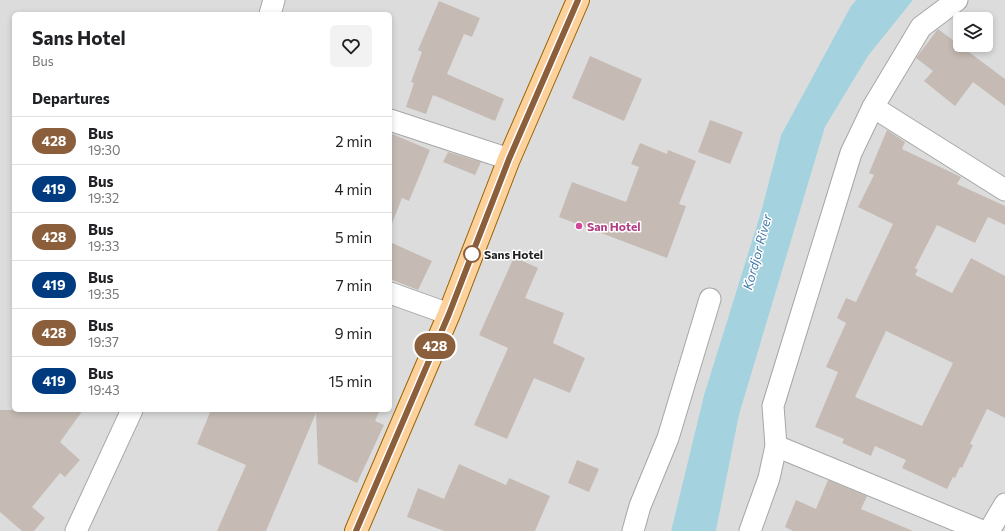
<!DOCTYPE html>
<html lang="en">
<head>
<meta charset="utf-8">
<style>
  body { margin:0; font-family:Commissioner,sans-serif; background:#f2f2f2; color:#202124; height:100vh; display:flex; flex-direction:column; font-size:15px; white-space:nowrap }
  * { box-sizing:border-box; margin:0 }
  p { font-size:13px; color:#757577 }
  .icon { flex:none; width:22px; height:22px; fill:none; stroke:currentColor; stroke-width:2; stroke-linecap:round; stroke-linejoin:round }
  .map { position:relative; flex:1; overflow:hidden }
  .details { position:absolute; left:12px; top:12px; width:380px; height:400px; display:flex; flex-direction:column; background:#fff; border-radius:6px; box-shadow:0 2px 6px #0003 }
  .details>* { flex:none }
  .badge { padding:0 8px; border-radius:13px; font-size:14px; line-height:26px }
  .fabs { position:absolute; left:953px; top:12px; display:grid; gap:8px }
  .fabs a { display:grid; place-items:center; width:40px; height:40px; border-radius:6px; background:#fff; box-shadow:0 2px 6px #0003; font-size:20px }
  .map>.badge { position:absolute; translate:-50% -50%; box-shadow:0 0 0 2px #fff }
  h2 { padding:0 20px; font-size:15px; line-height:36px }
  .round { display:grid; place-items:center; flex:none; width:42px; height:42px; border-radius:6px; background:#f2f2f2 }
  .headline { display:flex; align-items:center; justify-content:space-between; height:68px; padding:0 20px }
  h1 { font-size:19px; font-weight:700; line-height:30px }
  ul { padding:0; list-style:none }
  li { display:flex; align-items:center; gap:12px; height:48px; padding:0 20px; border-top:1px solid #e0e0e0 }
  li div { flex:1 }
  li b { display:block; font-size:15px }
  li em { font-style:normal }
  li .badge { min-width:44px; font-weight:700; text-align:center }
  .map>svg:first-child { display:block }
</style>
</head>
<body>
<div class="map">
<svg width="1005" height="531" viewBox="0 0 1005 531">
  <rect width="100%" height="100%" fill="#f0ece5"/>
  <g fill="#dddcdc" fill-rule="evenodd">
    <path d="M0,0H856L851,6L781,135L761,212L704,395L671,531H0ZM14,14H390V410H14Z"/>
    <path d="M913,0H1005V531H716L739,415L825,127L868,56ZM960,19H986V45H960Z"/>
  </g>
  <polygon fill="#a4d2de" points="856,0 913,0 868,56 825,127 739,415 716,531 671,531 704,395 761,212 781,135 851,6"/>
  <g fill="#c5bbb4" fill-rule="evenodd">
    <polygon points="439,1 480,18 472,37 464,34 447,74 504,99 495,121 433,95 426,114 406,107 414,83 411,82 422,52 418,50"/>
    <polygon points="938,29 1005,79 1005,106 973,82 955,106 924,81 933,71 916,58"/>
    <polygon points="590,56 642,79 624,121 572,98"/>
    <polygon points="710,120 743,132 730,164 698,152"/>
    <path d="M887,130L905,142L902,149L961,177L957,184L1005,206V225L988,217L975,243L937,225L915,268L918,270L915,275L952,293L971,258L1005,276V418L987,409L970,444L973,445L962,468L960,467L955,478L953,477L947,489L902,468L906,460L875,446L871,456L842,443L844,439L815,427L838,372L826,367L846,323L837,318L846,298L856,302L893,224L858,207L874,175L869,173ZM886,331L953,363L922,426L855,397Z"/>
    <polygon points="390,133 430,150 409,201 402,198 391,226"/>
    <polygon points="640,143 667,154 668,150 696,161 679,204 686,206 667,258 559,217 572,182 626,202 639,167 631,164"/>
    <polygon points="448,152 481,162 475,175 443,162"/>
    <polygon points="390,242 432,261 418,290 390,279"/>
    <polygon points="514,257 538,268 525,298 564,313 553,343 585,358 570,393 534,378 507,439 474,425 508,348 479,335"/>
    <polygon points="0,410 83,410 60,442 80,460 65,477 60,473 32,507 45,518 34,531 22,531 0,512"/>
    <polygon points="211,410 380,410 375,421 384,425 357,483 318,464 316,413 266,531 217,531 246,465 197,444"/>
    <polygon points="577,460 599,469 589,492 568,483"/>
    <polygon points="459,464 506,485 509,478 550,496 535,531 444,531 407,517 418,488 444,499"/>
    <polygon points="828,480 867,496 861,509 913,531 793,531 785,527 796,500 816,509"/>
  </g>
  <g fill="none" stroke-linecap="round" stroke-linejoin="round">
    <defs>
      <g id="minor">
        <polyline points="270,14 274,0"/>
        <polyline points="873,107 1005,190"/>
        <polyline points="390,120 509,159"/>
        <polyline points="390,293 449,314"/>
        <polyline points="776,446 982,531"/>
        <polyline points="76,531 132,410"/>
        <polyline points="633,531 640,506 668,438 710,299"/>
        <polyline points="750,531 769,478 776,446 773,406 851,153 873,107 921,27 957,0"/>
        <polyline points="989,531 1005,504"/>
      </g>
      <polyline id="major" points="356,531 449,314 509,159 578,0"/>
    </defs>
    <use href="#minor" stroke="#a6a6a6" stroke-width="23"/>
    <use href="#major" stroke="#996300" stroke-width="24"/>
    <use href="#minor" stroke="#fff" stroke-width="21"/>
    <use href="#major" stroke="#fdd19c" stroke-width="22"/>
  </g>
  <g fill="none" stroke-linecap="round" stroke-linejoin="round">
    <defs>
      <polyline id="line" points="356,531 449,314 509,159 578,0"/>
    </defs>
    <use href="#line" stroke="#fff" stroke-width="9"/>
    <use href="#line" stroke="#8b5e3c" stroke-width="6"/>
  </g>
  <circle fill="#d1479c" stroke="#fff" stroke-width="1.5" cx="579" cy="226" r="4"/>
  <circle fill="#fff" stroke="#8b5e3c" stroke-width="2" cx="472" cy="254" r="8"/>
  <g text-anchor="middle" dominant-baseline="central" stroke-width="3" stroke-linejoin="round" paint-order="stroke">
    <g font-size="12" font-weight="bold" fill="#b23c85" stroke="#fff" text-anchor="start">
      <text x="587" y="226">San Hotel</text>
    </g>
    <g font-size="12" font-weight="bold" fill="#1f1f1f" stroke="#fff" text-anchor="start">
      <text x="484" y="254">Sans Hotel</text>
    </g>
    <g font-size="13" font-style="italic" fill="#467aa8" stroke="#fff">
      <text transform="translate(757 252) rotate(-75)">Kordjor River</text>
    </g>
  </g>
</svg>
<div class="fabs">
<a><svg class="icon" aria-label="layers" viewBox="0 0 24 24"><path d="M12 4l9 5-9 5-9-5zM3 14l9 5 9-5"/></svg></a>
</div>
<b class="badge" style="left:435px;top:346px;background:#8b5e3c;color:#fff">428</b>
<section class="details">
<div class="headline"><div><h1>Sans Hotel</h1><p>Bus</p></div><a class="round"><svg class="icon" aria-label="heart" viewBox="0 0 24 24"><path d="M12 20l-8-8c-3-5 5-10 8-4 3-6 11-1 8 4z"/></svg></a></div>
<h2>Departures</h2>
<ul>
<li><span class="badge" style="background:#8b5e3c;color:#fff">428</span><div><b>Bus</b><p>19:30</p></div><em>2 min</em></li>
<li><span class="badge" style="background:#003b80;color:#fff">419</span><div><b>Bus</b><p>19:32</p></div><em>4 min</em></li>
<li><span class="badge" style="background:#8b5e3c;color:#fff">428</span><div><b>Bus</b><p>19:33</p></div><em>5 min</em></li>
<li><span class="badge" style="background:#003b80;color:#fff">419</span><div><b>Bus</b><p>19:35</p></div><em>7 min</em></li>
<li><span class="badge" style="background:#8b5e3c;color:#fff">428</span><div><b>Bus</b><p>19:37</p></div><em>9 min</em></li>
<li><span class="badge" style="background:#003b80;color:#fff">419</span><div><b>Bus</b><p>19:43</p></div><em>15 min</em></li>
</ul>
</section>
</div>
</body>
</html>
